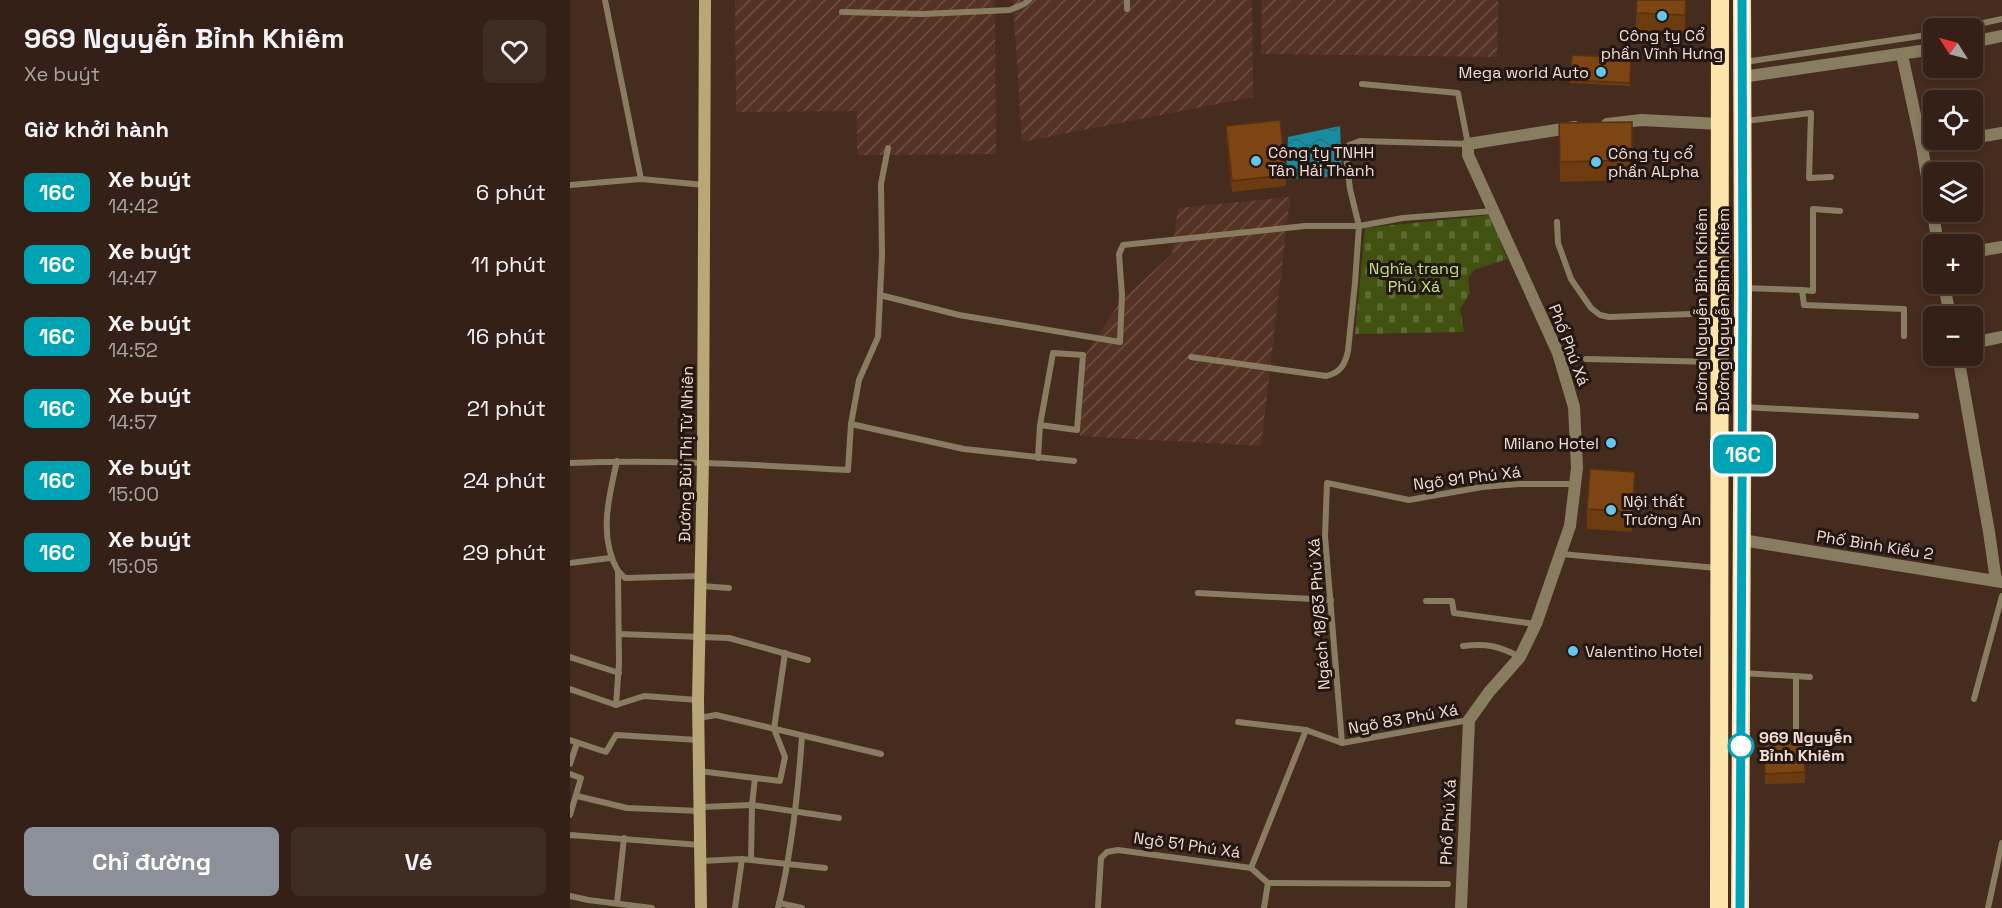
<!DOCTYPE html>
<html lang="vi">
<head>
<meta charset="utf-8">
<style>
  body { margin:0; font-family:"Space Grotesk",sans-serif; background:#3f2d24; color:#f1f3f6; height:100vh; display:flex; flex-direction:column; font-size:22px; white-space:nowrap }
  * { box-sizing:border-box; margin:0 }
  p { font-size:20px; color:#a9a3a1 }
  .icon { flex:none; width:33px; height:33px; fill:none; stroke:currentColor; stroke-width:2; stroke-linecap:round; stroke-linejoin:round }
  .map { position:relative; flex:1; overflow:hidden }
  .sheet { display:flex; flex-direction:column; background:#342017; width:570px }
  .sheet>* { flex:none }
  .badge { padding:0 12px; border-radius:9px; font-size:21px; line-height:39px }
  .needle { width:39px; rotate:306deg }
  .fabs { position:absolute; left:1353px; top:18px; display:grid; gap:12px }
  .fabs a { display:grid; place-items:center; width:60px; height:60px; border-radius:9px; background:#342017; box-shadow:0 3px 9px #0003,0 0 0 2px #4e3e36; font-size:30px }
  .map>.badge { position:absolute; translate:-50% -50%; box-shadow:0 0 0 3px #fff }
  h2 { padding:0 24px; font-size:22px; line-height:54px }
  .round { display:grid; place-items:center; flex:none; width:63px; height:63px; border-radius:9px; background:#3f2d24 }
  .headline { display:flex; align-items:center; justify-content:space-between; height:102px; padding:0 24px }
  h1 { font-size:28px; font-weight:800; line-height:45px }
  .primary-button { display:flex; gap:12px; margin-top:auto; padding:12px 24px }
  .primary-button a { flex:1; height:69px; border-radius:9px; background:#8c9099; color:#fff; font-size:24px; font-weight:800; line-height:69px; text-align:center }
  .primary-button a+a { background:#3f2d24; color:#f1f3f6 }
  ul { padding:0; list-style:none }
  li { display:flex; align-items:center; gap:18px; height:72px; padding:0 24px }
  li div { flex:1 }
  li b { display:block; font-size:22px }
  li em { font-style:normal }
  li .badge { min-width:66px; font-weight:700; text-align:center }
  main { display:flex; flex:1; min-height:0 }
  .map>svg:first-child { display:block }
</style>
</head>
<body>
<main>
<section class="sheet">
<div class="headline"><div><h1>969 Nguyễn Bỉnh Khiêm</h1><p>Xe buýt</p></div><a class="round"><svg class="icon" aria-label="heart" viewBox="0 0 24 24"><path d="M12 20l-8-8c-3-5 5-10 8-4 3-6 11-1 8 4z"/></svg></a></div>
<h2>Giờ khởi hành</h2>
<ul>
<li><span class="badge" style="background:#00a3b4;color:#fff">16C</span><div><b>Xe buýt</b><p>14:42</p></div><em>6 phút</em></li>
<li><span class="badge" style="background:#00a3b4;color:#fff">16C</span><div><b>Xe buýt</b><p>14:47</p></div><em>11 phút</em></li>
<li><span class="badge" style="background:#00a3b4;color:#fff">16C</span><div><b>Xe buýt</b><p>14:52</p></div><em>16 phút</em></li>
<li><span class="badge" style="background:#00a3b4;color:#fff">16C</span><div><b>Xe buýt</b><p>14:57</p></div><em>21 phút</em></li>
<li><span class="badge" style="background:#00a3b4;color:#fff">16C</span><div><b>Xe buýt</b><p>15:00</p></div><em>24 phút</em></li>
<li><span class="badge" style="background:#00a3b4;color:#fff">16C</span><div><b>Xe buýt</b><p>15:05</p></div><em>29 phút</em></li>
</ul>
<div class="primary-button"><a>Chỉ đường</a><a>Vé</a></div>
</section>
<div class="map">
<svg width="1432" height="908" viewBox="0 0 1432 908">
  <defs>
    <pattern id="industrial-furrows" width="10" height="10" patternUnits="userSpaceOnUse" patternTransform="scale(1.5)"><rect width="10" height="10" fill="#543325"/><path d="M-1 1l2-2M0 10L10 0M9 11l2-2" fill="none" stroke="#6d5044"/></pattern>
    <pattern id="cemetery-stones" width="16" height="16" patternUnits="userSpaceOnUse" patternTransform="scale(1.5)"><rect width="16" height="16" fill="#405110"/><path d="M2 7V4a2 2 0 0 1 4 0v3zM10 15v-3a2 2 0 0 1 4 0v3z" fill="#5c6a32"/></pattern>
    <pattern id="water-waves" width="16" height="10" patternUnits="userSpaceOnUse" patternTransform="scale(1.5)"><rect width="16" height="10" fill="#188ca0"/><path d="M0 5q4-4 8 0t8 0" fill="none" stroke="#29727e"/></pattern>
  </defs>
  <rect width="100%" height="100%" fill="#462b1f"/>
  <g fill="url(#industrial-furrows)">
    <polygon points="165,0 425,0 426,154 287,155 287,111 166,112"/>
    <polygon points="443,0 682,0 683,97 452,142"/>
    <polygon points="692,0 928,0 927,57 691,54"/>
    <polygon points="720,197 691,446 510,436 515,355 550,302 602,254 608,208"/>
  </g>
  <polygon fill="url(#cemetery-stones)" points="920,215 937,259 904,270 898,278 900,293 890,309 894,332 785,334 795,228"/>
  <polygon fill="url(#water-waves)" points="770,126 772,176 716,179 718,137"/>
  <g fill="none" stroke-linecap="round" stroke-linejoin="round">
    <g stroke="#887d60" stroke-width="6">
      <polyline points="35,0 71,179"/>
      <polyline points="557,9 557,0"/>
      <polyline points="272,12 353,14 440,10 454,4 459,0"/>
      <polyline points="1390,28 1432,19"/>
      <polyline points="1175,62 1364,34"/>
      <polyline points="1176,121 1241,113 1239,178 1261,177"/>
      <polyline points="0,185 71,179 134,185"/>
      <polyline points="987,222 988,243 1001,279 1021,308 1030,315 1039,317 1149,313"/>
      <polyline points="1174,288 1232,290 1234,305 1334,309 1334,336"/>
      <polyline points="1232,290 1243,291 1243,209 1270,211"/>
      <polyline points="310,295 389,315 550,342 552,295 549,254 553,245 735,226 789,226 833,218 923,211"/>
      <path d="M621,357L756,376C770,373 775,365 778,351L785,283L789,226L780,189L776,156L779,145L790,141L898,144L888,93L792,84"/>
      <polyline points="1016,359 1146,362"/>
      <polyline points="1173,407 1346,416"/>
      <polyline points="281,424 394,449 504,461"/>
      <polyline points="468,458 470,425 483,353 513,355 507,430 470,425"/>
      <path d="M0,463C93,459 186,465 278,470L281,424L289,380L308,337L312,255L311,184L318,148"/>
      <polyline points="991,554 1147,568"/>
      <polyline points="0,563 40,558"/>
      <polyline points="48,571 55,578 130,576"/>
      <polyline points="131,586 159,588"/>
      <polyline points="628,593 761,600"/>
      <polyline points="856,601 882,601 884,613 965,624"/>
      <polyline points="49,634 159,638 238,660"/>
      <path d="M893,646C916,643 929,646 950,657"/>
      <polyline points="0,657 49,673"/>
      <polyline points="1172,673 1240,677"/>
      <polyline points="1226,677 1226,741"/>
      <polyline points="0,689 46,705 74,696 128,700"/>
      <polyline points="1404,699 1432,596"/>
      <path d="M46,705L49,663L48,571C28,537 39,496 47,461"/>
      <polyline points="129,718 146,715 311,754"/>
      <polyline points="668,722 736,730 772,743 899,720"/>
      <polyline points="0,740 36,752 46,735 128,740"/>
      <polyline points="772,743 755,536 757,483 839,500 912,487 949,484 1005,484"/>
      <polyline points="0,764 7,743"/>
      <polyline points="129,771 185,778"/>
      <polyline points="0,774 11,778 0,815"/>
      <polyline points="7,796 57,808 130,811 131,807 182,805 269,818"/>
      <polyline points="0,835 130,845"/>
      <polyline points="181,860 182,805 185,778 210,781 215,757 204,729 215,653"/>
      <polyline points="131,861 172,859 255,868"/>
      <polyline points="681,868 736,730"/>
      <polyline points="0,896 18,900 82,908"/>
      <polyline points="47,903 54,838"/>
      <polyline points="209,903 232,908"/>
      <polyline points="165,908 172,859"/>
      <path d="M208,908C222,851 228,794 232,736"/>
      <polyline points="528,908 531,858 537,852 548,850 681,868 698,883 878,884"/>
      <polyline points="694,908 698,883"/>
      <polyline points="1418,908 1432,843"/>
    </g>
    <g stroke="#887d60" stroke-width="12">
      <polyline points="1402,42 1432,36"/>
      <polyline points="1332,55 1352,147 1368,244"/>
      <polyline points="1172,77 1364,49"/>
      <polyline points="1037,124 1071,120 1151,124"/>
      <polyline points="1402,138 1432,133"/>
      <polyline points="1352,147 1394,140"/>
      <polyline points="1402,252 1432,247"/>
      <polyline points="1374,284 1380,316"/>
      <polyline points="1402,343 1432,337"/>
      <polyline points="1388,356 1419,532 1426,581"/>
      <polyline points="1172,540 1432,582"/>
      <polyline points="891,908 899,720 919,692 950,657 966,624 1000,526 1007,468 1004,407 988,353 898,155 898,144 1005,127"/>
    </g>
    <polyline stroke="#b9a778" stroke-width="12" points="131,908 128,700 133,462 135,0"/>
    <g stroke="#fbe5aa" stroke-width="18">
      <polyline points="1149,908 1150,0"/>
      <polyline points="1170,908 1173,288 1172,0"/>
    </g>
  </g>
  <g fill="#6c3b10">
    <polygon points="1117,0 1115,35 1066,33 1066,13"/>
    <polygon points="1002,55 1061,58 1060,86 1000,83"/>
    <polygon points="1062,122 1062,180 990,182 989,123"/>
    <polygon points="656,126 716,175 716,186 662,192 656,136"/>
    <polygon points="1065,492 1062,532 1017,529 1017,509"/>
    <polygon points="1234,737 1235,783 1195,784 1194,738"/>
  </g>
  <g fill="#58300d">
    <polygon points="1116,0 1117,0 1115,35 1115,15"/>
    <polygon points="1065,472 1065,492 1062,532 1062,512"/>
  </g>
  <g fill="#7d4513" stroke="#58300d" stroke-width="1.5">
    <polygon points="1067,0 1116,0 1115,15 1066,13"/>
    <polygon points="1002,55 1061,58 1060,83 1000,80"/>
    <polygon points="710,120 716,175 662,181 656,126"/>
    <polygon points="1062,122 1062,160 990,162 989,123"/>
    <polygon points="1020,469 1065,472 1062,512 1017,509"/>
    <polygon points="1234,737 1235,772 1195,774 1194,738"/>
  </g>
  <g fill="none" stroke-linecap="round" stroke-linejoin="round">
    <defs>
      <polyline id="line" points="1170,908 1173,288 1172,0"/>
    </defs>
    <use href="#line" stroke="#fff" stroke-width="14"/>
    <use href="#line" stroke="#00a3b4" stroke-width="9"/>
  </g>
  <g fill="#65c5ee" stroke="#241712" stroke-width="2">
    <circle cx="1092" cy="16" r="6"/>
    <circle cx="1031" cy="72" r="6"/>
    <circle cx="686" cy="161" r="6"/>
    <circle cx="1026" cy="162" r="6"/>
    <circle cx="1041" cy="443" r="6"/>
    <circle cx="1041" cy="510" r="6"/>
    <circle cx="1003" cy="651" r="6"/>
  </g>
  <circle fill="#fff" stroke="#00a3b4" stroke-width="3" cx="1171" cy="746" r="12"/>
  <g text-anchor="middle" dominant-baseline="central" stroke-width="6" stroke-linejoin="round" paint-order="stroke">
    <g font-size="16" fill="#f0ded6" stroke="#241712" text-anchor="start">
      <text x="1092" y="35" text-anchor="middle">Công ty Cổ<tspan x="1092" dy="18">phần Vĩnh Hưng</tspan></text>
      <text x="1019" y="72" text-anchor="end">Mega world Auto</text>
      <text x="698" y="152">Công ty TNHH<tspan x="698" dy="18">Tân Hải Thành</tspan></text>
      <text x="1038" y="153">Công ty cổ<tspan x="1038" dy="18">phần ALpha</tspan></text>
      <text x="1029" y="443" text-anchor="end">Milano Hotel</text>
      <text x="1053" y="501">Nội thất<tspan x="1053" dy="18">Trường An</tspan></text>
      <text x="1015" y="651">Valentino Hotel</text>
    </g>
    <g font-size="16" fill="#c4e483" stroke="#241712">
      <text x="844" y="268">Nghĩa trang<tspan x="844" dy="18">Phú Xá</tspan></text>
    </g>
    <g font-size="16" fill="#f0ded6" stroke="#241712">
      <text transform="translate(1131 310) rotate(-90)">Đường Nguyễn Bỉnh Khiêm</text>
      <text transform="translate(1153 310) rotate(-90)">Đường Nguyễn Bình Khiêm</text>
      <text transform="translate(999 345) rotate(69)">Phố Phú Xá</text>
      <text transform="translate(116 454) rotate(-89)">Đường Bùi Thị Từ Nhiên</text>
      <text transform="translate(897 478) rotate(-7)">Ngõ 91 Phú Xá</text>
      <text transform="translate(1305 545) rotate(9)">Phố Bình Kiều 2</text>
      <text transform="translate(749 614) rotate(-94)">Ngách 18/83 Phú Xá</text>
      <text transform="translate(833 719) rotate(-10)">Ngõ 83 Phú Xá</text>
      <text transform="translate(878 822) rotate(-87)">Phố Phú Xá</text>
      <text transform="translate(617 845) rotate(8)">Ngõ 51 Phú Xá</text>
    </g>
    <g font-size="16" font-weight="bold" fill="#f0ded6" stroke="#241712" text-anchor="start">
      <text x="1189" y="737">969 Nguyễn<tspan x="1189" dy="18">Bỉnh Khiêm</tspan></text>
    </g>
  </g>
</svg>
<div class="fabs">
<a><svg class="needle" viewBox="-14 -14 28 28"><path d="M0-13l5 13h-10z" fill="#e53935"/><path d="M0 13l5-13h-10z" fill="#a9a3a1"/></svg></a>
<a><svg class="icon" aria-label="locate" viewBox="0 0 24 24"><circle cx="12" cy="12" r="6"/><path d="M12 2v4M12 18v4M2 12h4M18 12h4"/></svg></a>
<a><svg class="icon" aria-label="layers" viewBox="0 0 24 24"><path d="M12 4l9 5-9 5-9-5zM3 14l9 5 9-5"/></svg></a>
<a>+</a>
<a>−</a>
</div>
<b class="badge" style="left:1173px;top:454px;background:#00a3b4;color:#fff">16C</b>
</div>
</main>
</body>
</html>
